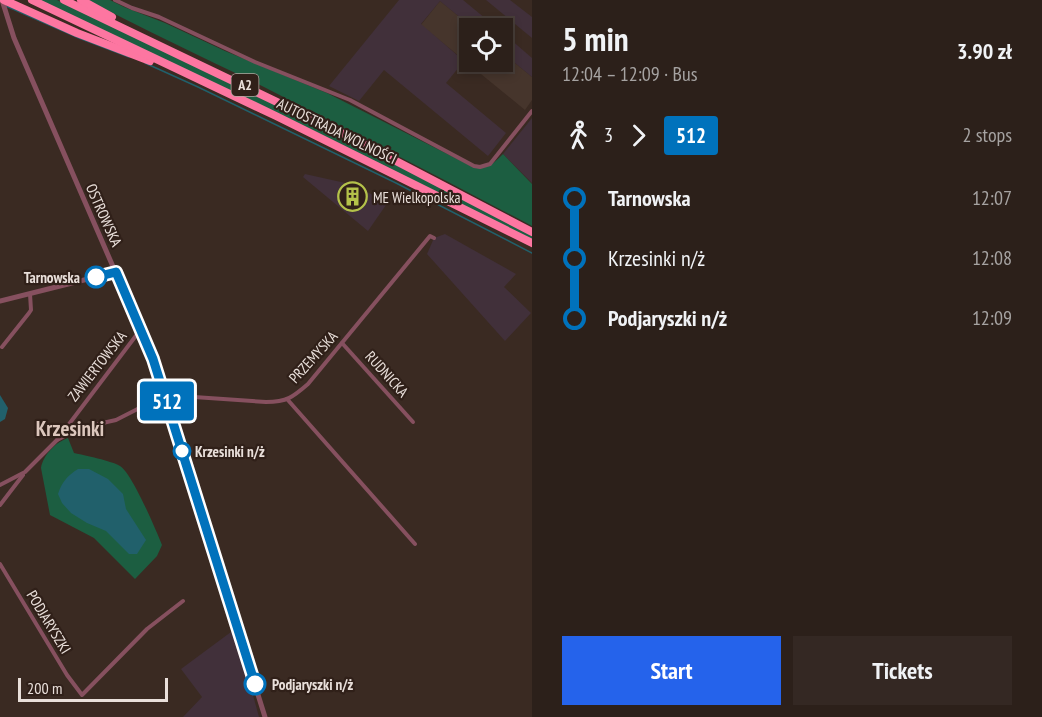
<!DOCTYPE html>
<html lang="en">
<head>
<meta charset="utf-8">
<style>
  body { margin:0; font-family:"PT Sans Narrow",sans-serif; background:#342823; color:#f1f3f6; height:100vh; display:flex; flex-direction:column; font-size:22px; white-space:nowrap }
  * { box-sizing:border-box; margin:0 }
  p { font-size:20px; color:#a6a3a2 }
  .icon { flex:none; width:33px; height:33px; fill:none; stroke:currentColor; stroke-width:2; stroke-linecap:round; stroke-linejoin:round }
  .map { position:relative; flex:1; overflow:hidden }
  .panel { display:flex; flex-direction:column; background:#2c201a; width:510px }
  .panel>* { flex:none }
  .badge { padding:0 12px; border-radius:4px; font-size:21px; line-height:39px }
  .fabs { position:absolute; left:459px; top:18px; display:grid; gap:12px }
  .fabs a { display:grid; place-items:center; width:54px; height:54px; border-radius:0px; background:#2c201a; box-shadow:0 3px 9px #0003,0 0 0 2px #483e39; font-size:30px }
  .scale { position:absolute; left:18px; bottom:15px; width:150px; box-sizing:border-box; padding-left:6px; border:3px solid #e9dfda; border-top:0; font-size:16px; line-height:21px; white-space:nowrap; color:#e9dfda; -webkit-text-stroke:4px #302019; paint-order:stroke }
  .map>.badge { position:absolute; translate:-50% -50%; box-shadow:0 0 0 3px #fff }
  .legs { display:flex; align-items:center; gap:9px; height:66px; padding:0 30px; font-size:20px }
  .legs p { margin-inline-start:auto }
  .headline { display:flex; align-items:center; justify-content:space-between; height:102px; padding:0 30px }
  h1 { font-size:33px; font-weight:700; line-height:45px }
  .primary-button { display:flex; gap:12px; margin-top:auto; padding:12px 30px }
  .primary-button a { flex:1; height:69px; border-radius:0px; background:#2563eb; color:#fff; font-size:24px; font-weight:700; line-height:69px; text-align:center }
  .primary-button a+a { background:#342823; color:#f1f3f6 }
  ul { padding:0 30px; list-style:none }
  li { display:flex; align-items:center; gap:21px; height:60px; font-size:22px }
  li i { display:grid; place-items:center; width:9px; height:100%; margin:0 8px; background:currentColor }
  li i::after { content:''; width:15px; height:15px; margin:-8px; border:4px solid; border-radius:50%; background:#2c201a }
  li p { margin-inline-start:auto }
  li:first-child i { background:linear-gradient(#0000 50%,currentColor 0) }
  li:last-child i { background:linear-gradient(currentColor 50%,#0000 0) }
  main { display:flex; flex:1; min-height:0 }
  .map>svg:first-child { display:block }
</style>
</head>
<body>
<main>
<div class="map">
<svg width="532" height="717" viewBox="0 0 532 717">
  <rect width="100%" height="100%" fill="#3a2a22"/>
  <polygon fill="#46352c" points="440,1 473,28 470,28 470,62 502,62 503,53 532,77 532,100 525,110 421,25"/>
  <g fill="#41303a">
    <polygon points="399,0 463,0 497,28 473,28 440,1 421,24 464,61 446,83 506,133 488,156 384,70 359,101 329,86"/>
    <polygon points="486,0 510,0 532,17 532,38"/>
    <polygon points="503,33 532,58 532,77 503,53"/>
    <polygon points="532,118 532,183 503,154"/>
    <polygon points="305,174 350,184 388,202 368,231 303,177"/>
    <polygon points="445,234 516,274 504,287 531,313 505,341 427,254 434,238"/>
    <polygon points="235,629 259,717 183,717 202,697 181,669"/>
  </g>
  <g fill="#1c5e41">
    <polygon points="39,0 57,0 307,118 532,235 532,240 265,107"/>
    <path d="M88,0H110L124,7L165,23L225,51L327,93L475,168C488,169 494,163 503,154L532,184V226C443,179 354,133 264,87C205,58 146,31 88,0Z"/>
    <path d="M68,438L74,453C84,455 112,461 120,466C132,473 156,530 162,545L157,556L135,579L94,538L50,515L41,468C43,455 56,442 68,438Z"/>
  </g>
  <g fill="#21606b">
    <polygon points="0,395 8,408 5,419 0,422"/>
    <path d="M78,469H89L108,479L123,494L126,509L146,540L137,554H129L106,531L87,523L71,513L62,503L58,494C62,482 67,476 78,469Z"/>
  </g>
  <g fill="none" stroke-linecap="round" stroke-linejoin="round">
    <g stroke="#21606b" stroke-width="1.5">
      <polyline points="6,6 79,38 129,57"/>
      <polyline points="145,63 198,87 396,183 532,253"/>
    </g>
    <g stroke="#86505f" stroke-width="4">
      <polyline points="115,0 132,8 159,17 255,62 350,100 474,166 480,167 490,164 532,111"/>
      <polyline points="342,343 413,422"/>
      <polyline points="2,347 29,313 31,310 30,294"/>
      <polyline points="287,399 415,544"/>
      <path d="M57,440L80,428L116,420L165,395L266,402C287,402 293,397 308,384L430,236L434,238"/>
      <polyline points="0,485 25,472 57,440 141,329"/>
      <polyline points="0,505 23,475"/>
      <polyline points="0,564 67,675 82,695 147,629 183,601"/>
    </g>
    <g stroke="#86505f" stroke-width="5">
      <polyline points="2,0 14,38 153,359 265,717"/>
      <polyline points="0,301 116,272"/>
    </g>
    <g stroke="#fd76a1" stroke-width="8">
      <polyline points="4,0 77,33 150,61"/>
      <polyline points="32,0 276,116 532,243"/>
      <polyline points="64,0 350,137 532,232"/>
      <polyline points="81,0 112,17"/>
    </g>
  </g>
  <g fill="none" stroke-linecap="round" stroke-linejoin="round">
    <defs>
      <polyline id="line-1" points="96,277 116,272 153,359 255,684"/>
    </defs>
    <use href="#line-1" stroke="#fff" stroke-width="14"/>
    <use href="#line-1" stroke="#0072bc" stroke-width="9"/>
  </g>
  <defs>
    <symbol id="building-ring" viewBox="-11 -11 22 22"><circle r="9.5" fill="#302019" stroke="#b4c24a" stroke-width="1.5"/><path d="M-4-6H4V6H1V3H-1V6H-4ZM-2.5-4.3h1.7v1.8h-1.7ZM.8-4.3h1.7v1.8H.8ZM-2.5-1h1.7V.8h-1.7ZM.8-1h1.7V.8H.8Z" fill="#b4c24a"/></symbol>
  </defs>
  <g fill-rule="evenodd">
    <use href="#building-ring" x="336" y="180" width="33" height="33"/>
  </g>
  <g fill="#fff" stroke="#0072bc" stroke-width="3">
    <circle cx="96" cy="277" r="10"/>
    <circle cx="182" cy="451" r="8"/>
    <circle cx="255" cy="684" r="10"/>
  </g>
  <g text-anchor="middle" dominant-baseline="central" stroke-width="4.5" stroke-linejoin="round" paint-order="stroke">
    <rect fill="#302019" stroke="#b2a6a0" stroke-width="1.5" x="231.5" y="74" width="27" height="22" rx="4.5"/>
    <g font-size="14" font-weight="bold" fill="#e9dfda">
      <text x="245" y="85">A2</text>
    </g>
    <g font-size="15" fill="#e9dfda" stroke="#302019">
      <text transform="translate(337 131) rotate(26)">AUTOSTRADA WOLNOŚCI</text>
      <text transform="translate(104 215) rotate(66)">OSTROWSKA</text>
      <text transform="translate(313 357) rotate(-48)">PRZEMYSKA</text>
      <text transform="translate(97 366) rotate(-52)">ZAWIERTOWSKA</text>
      <text transform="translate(387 374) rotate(48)">RUDNICKA</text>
      <text transform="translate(49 622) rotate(59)">PODJARYSZKI</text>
    </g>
    <g font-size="15" fill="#e9dfda" stroke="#302019" text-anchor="start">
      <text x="373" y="197">ME Wielkopolska</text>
    </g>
    <g font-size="15" font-weight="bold" fill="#e9dfda" stroke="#302019" text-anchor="start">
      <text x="80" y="277" text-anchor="end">Tarnowska</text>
      <text x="195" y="451">Krzesinki n/ż</text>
      <text x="272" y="684">Podjaryszki n/ż</text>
    </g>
    <g font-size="21" font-weight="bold" fill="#dcc7bd" stroke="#302019">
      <text x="70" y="428">Krzesinki</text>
    </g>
  </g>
</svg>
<div class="fabs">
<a><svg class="icon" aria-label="locate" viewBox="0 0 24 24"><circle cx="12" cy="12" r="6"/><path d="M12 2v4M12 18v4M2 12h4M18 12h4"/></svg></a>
</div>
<div class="scale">200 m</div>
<b class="badge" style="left:167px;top:401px;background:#0072bc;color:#fff">512</b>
</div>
<section class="panel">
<div class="headline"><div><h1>5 min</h1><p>12:04 – 12:09 · Bus</p></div><b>3.90 zł</b></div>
<div class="legs"><svg class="icon" aria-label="walk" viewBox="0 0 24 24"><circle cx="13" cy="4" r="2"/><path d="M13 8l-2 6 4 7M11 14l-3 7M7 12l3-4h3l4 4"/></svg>3<svg class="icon" aria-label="forward" viewBox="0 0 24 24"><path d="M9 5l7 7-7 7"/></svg><b class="badge" style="background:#0072bc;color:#fff">512</b><p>2 stops</p></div>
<ul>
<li><i style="color:#0072bc"></i><b>Tarnowska</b><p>12:07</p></li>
<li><i style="color:#0072bc"></i><span>Krzesinki n/ż</span><p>12:08</p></li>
<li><i style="color:#0072bc"></i><b>Podjaryszki n/ż</b><p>12:09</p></li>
</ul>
<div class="primary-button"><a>Start</a><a>Tickets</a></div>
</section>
</main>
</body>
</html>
